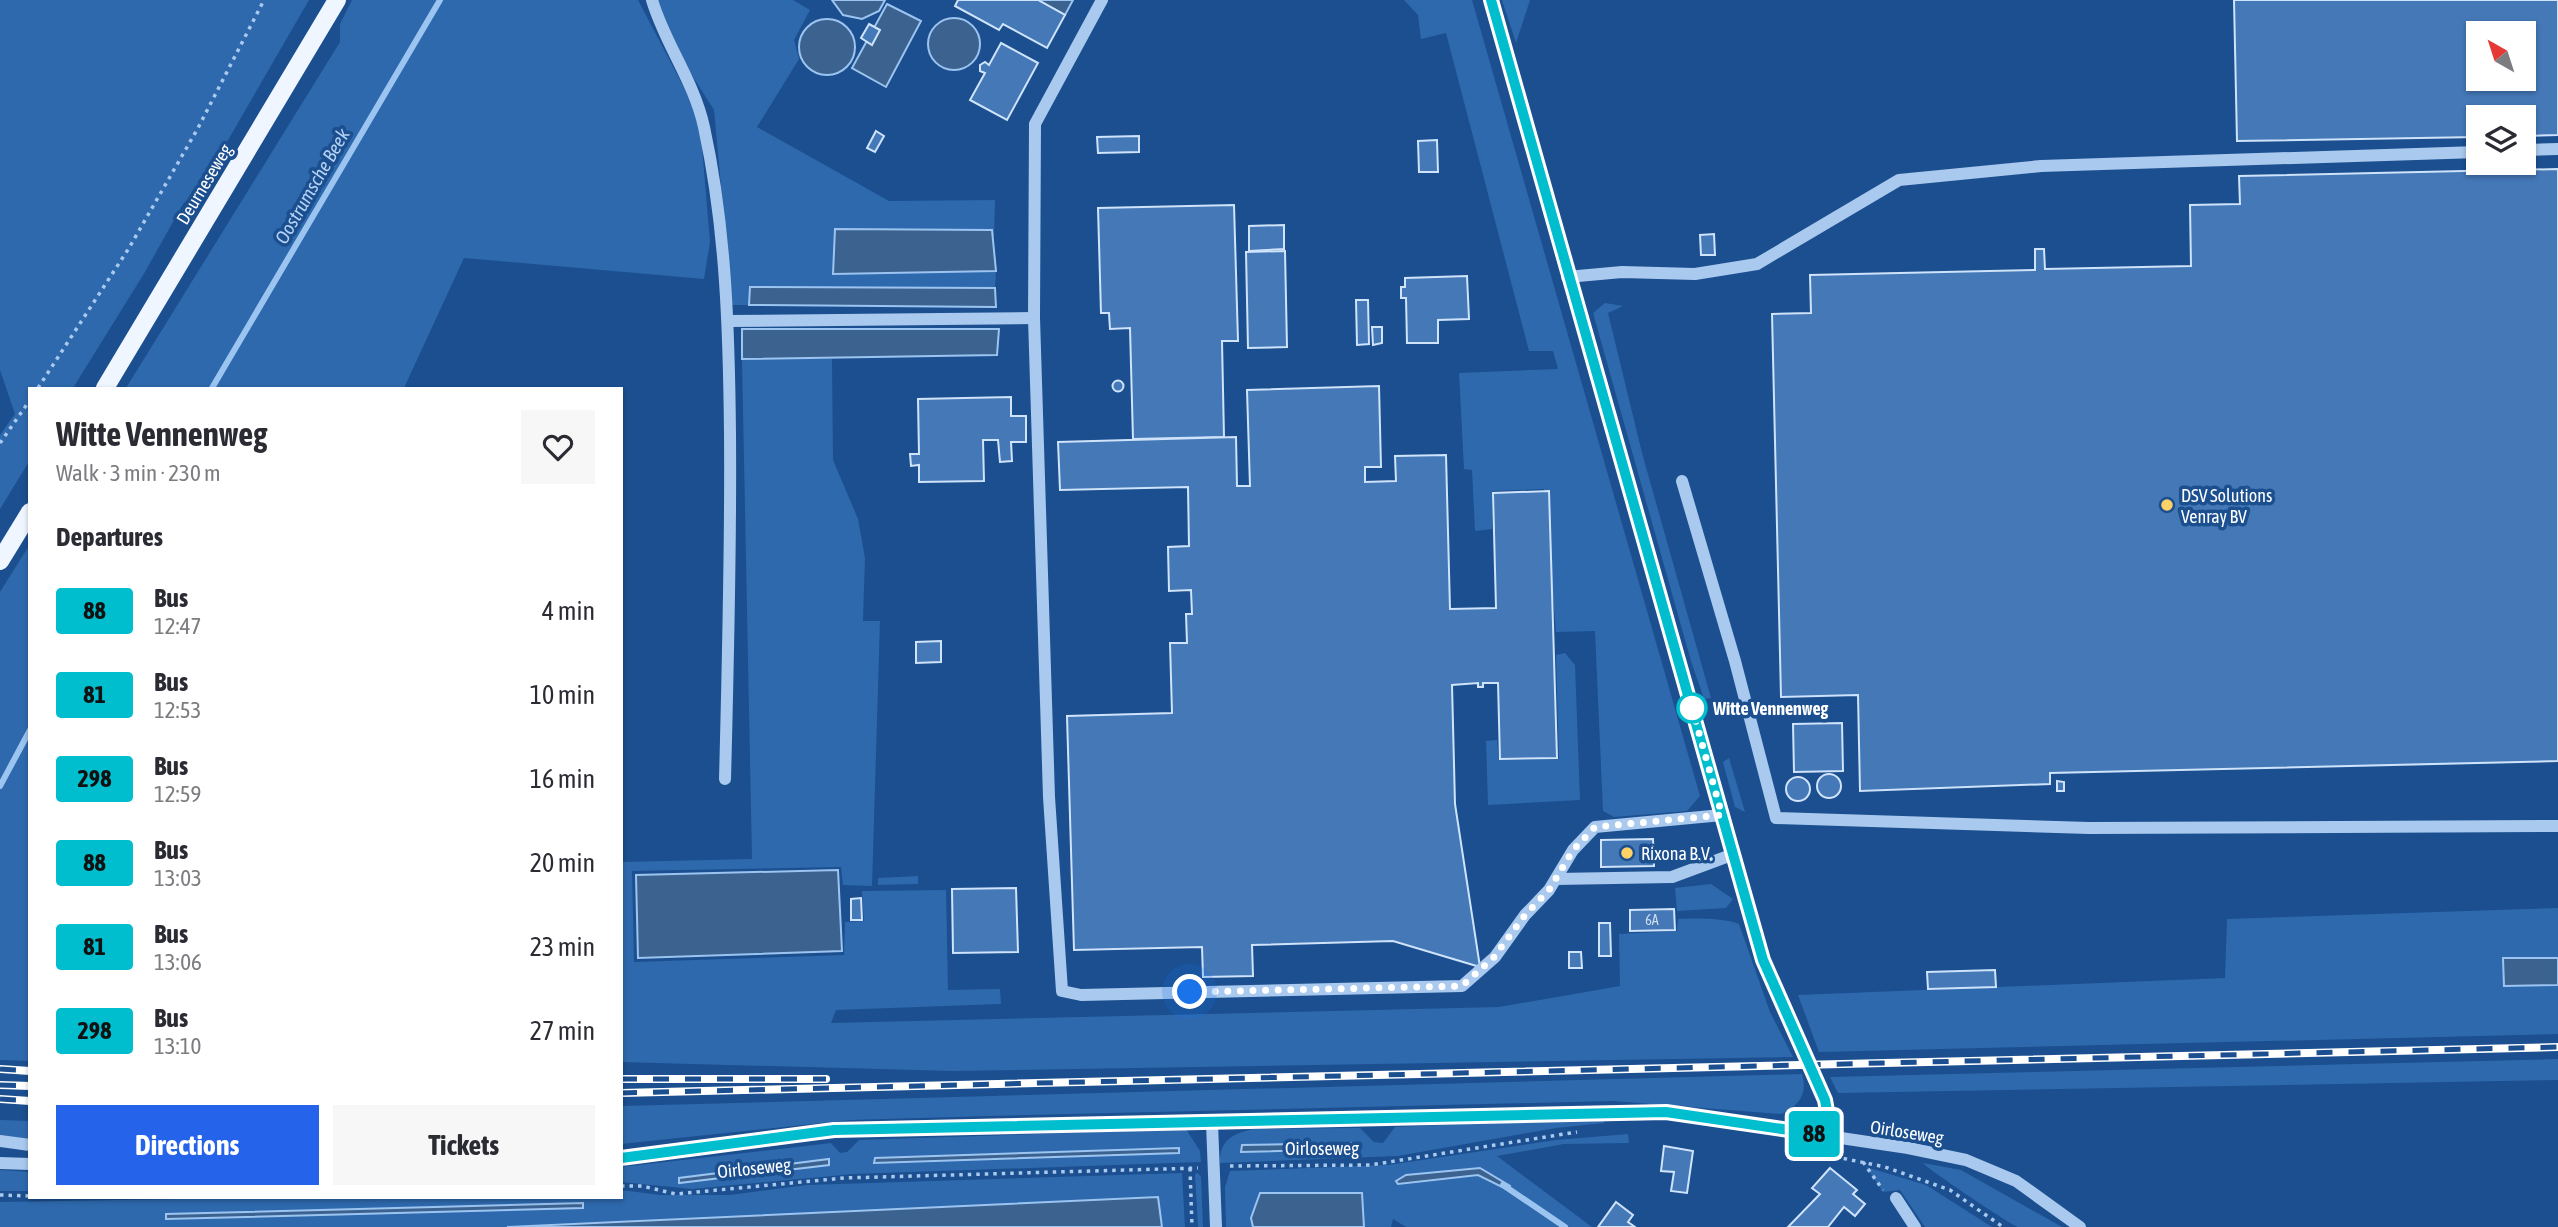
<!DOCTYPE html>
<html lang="en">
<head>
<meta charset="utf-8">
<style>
  body { margin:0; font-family:"Asap Condensed",sans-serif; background:#f7f7f7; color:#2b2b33; height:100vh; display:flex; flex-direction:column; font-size:26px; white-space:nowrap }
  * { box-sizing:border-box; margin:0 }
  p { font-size:23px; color:#7c7c81 }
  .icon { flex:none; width:38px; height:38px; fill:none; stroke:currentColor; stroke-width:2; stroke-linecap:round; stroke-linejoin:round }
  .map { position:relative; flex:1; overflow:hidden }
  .sheet { position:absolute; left:28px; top:387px; width:595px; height:812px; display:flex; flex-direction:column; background:#fff; border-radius:0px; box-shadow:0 2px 5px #0004 }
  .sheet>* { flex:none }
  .badge { padding:0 14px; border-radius:5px; font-size:24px; line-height:46px }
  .needle { width:46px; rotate:321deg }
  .fabs { position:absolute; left:2466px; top:21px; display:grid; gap:14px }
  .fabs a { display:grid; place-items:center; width:70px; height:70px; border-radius:0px; background:#fff; box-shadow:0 2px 5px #0004; font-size:35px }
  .you { position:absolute; width:35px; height:35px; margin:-18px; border:5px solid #fff; border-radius:50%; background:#1a73e8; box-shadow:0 0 0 10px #1a73e833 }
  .map>.badge { position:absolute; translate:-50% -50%; box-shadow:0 0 0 4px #fff }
  h2 { padding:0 28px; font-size:26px; line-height:63px }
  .round { display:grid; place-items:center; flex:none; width:74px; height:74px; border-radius:0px; background:#f7f7f7 }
  .head { display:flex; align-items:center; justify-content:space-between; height:119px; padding:0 28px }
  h1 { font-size:33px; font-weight:700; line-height:52px }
  .button { display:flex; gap:14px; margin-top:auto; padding:14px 28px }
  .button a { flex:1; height:80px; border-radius:0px; background:#2563eb; color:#fff; font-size:28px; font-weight:700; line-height:80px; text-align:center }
  .button a+a { background:#f7f7f7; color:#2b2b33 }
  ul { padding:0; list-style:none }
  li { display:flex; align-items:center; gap:21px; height:84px; padding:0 28px }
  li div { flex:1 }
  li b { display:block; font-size:26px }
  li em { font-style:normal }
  li .badge { min-width:77px; font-weight:700; text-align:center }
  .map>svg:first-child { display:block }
</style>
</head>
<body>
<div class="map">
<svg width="2558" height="1227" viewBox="0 0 2558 1227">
  <rect width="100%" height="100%" fill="#1b4f8f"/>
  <g fill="#2e69ad" fill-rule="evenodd">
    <polygon points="0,0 309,0 202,185 183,204 145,272 73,388 30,388 30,460 0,509 0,435 15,414 0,370"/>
    <polygon points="352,0 638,0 692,103 701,135 710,242 704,279 464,258 404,388 126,388 340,42 340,24"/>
    <polygon points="657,0 793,0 810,10 794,40 799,59 757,127 889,201 995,200 994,238 991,230 835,229 834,274 996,271 995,288 750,287 749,305 732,305 714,110 674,47"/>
    <polygon points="1404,0 1472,0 1700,796 1687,811 1614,817 1603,811 1595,631 1556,632 1544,489 1492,491 1492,529 1475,531 1472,470 1464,469 1459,373 1558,369 1553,351 1529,351 1446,33 1421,39 1418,15"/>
    <polygon points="1502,0 1530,0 1516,43"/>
    <polygon points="1605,303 1623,306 1608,313 1642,453 1711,698 1704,699 1691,661 1593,313"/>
    <path d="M742,359H832L833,460L858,519L865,558L863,621H880L872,886L843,885L841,867L632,871L634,962L844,955L845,922L864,921L862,891L946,890L948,990L1000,989L1001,1004L836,1010L831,1023L1499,1007L1620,986L1619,934L1677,931L1678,919C1694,918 1725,918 1739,924L1770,1012L1793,1057L952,1071L621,1062V862L752,859Z"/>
    <polygon points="30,544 30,1061 0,1060 0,592"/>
    <polygon points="1565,653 1575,665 1580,800 1488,805 1486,741 1497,740 1499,760 1559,759 1556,655"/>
    <polygon points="1729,758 1745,812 1735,807 1723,762"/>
    <polygon points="918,876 918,884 878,885 878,878"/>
    <polygon points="1711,884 1733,899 1726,908 1677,911 1675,888"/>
    <polygon points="2558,908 2558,958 2503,958 2504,986 2558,985 2558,1034 1819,1052 1798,995 2225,978 2227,919"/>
    <polygon points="2558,1059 2558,1080 1838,1093 1830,1077"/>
    <path d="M1802,1074C1808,1094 1799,1106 1781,1114L1613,1101L989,1116L851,1120L621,1144V1106Z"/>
    <path d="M1605,1118L1604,1123L1556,1128L1398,1156L1220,1163C1219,1141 1233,1133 1253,1129L1360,1128L1374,1142L1383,1143L1395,1127ZM1353,1144L1350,1149L1241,1152Z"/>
    <polygon points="0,1120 30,1121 30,1142 0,1138"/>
    <polygon points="1186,1129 1200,1151 1201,1162 853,1174 692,1189 621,1182 621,1167 831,1143 840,1153 847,1152 859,1140"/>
    <path d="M1628,1134L1629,1143L1564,1144L1497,1156L1592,1227H1406L1393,1219L1391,1227H1364L1362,1193H1260L1251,1218L1253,1227H1226L1225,1187L1230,1171L1388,1165L1556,1140ZM1480,1168L1488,1180L1478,1175L1398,1184Z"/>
    <path d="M1923,1163L1961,1170L2062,1227C2048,1227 2032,1227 2018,1227C2012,1226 1926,1168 1923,1163Z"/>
    <polygon points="1866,1167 1926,1185 1992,1227 1925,1227 1900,1190 1883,1192"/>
    <polygon points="0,1170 30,1172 30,1191 0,1191"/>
    <path d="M1182,1173L1185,1227H1162L1157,1197L507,1227H0V1202L307,1197H621V1190L661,1195H730L807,1185ZM583,1203V1208L166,1219V1214Z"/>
    <polygon points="1198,1173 1201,1177 1203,1227 1198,1227 1195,1174"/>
  </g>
  <g fill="#3c6290" stroke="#9cc4f0" stroke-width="2">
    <polygon points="832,0 885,0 879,11 862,19 843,15"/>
    <polygon points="1038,0 1073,0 1065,15"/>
    <polygon points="887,4 921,21 886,87 852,68"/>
    <circle cx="954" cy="44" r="26"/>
    <circle cx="827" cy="47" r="28"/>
    <polygon points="835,229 992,230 996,271 833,274"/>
    <polygon points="750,287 995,288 996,307 749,305"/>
    <polygon points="999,329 997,355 742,359 742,329"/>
    <polygon points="838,870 842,951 638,958 636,875"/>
    <polygon points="2503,958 2558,958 2558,985 2504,986"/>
    <polygon points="1353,1143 1350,1149 1241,1152 1242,1145"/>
    <polygon points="1179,1148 1179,1153 874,1163 875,1158"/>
    <polygon points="829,1159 829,1165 679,1183 679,1178"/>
    <polygon points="1480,1168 1510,1186 1508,1190 1478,1175 1398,1184 1396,1181 1406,1175"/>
    <polygon points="1260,1193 1362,1193 1364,1227 1253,1227 1251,1218"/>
    <polygon points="1158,1197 1162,1227 507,1227"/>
    <polygon points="583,1203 583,1208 166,1219 166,1214"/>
  </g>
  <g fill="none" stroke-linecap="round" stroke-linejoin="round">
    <g stroke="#9cc4f0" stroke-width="6">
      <polyline points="212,388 440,0"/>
      <polyline points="0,786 30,730"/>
      <polyline points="1503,1185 1565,1227"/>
    </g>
  </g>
  <g fill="#4478b7" stroke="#cfe3fa" stroke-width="2" fill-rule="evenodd">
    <polygon points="958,0 1038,0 1065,15 1047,48 1003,24 999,30 955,6"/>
    <path d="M2234,0H2558V135L2524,136V117H2478V137L2237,141ZM2478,33H2524V79H2478Z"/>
    <polygon points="869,24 880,30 872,45 861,38"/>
    <polygon points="1001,43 1038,63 1007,120 970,100 985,73 980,71 980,65 985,62 989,65"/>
    <polygon points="876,131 884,136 875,152 867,148"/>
    <polygon points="1139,136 1139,152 1098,153 1097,137"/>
    <polygon points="1437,140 1438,172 1419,172 1418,141"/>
    <polygon points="2558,169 2558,761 2050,773 2050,784 1860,791 1858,695 1781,697 1772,314 1811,313 1810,275 2035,270 2035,249 2044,249 2045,269 2191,266 2190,205 2240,204 2239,176"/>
    <polygon points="1234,205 1238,341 1222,341 1224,437 1133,439 1130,328 1110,329 1109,313 1101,313 1098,208"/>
    <polygon points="1284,225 1284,249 1249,251 1249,226"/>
    <polygon points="1714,234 1715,255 1701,255 1700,235"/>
    <polygon points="1285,251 1287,347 1248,348 1246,252"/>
    <polygon points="1467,276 1469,319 1438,320 1438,343 1407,343 1406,298 1401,298 1401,287 1405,287 1405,278"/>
    <polygon points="1356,300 1368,300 1369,344 1357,345"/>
    <polygon points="1372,327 1382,327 1382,343 1373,345"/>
    <circle cx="1118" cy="386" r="5.5"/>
    <polygon points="1379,386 1381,467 1365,467 1365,482 1396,481 1395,456 1446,455 1450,609 1496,608 1493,493 1549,491 1557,758 1500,759 1498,683 1483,683 1483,687 1478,687 1478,683 1452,685 1455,804 1480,967 1393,941 1252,945 1253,976 1203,977 1202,947 1074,950 1067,716 1172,713 1170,643 1187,643 1186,614 1192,614 1191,590 1169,591 1168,547 1189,546 1188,487 1060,490 1058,442 1236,437 1237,486 1250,486 1247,390"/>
    <polygon points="1011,397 1011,416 1026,416 1026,442 1011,442 1012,461 1000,462 998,440 983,440 984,481 919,482 919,465 911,466 910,454 919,454 918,399"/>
    <polygon points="941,641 941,662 916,663 916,642"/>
    <polygon points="1842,723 1843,771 1794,772 1793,724"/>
    <circle cx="1829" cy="786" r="12"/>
    <circle cx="1798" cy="789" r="12"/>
    <polygon points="2057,781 2064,782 2064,791 2057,791"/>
    <polygon points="1653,839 1654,866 1601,867 1601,840"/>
    <polygon points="1016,888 1018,952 953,953 952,889"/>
    <polygon points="861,898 862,920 851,920 851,899"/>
    <polygon points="1674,909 1675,930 1630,931 1630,910"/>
    <polygon points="1599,923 1610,923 1611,956 1599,956"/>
    <polygon points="1569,952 1581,952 1582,968 1569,968"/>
    <polygon points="1995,970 1996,987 1928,989 1927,972"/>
    <polygon points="1664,1146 1693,1151 1687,1193 1671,1191 1674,1172 1661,1171"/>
    <polygon points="1830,1168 1857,1190 1853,1194 1865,1204 1855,1216 1844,1207 1828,1227 1788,1227 1820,1194 1812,1188"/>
    <polygon points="1616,1202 1633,1215 1628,1222 1635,1227 1598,1227"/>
  </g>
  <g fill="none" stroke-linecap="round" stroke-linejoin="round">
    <g stroke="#a9c9ee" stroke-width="3.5" stroke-dasharray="3.5 5" stroke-linecap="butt">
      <polyline points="38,388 129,248 198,128 264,0"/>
      <polyline points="0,443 30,400"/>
      <polyline points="1827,1155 1885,1167 1950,1190 2003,1227"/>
      <polyline points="1863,1162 1883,1190"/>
      <polyline points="1230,1166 1370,1165 1577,1132"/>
      <polyline points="1190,1168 1192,1227"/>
      <polyline points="621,1186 642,1186 676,1194 844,1178 1198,1168"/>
      <polyline points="0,1195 30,1196"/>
      <polyline points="175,1197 254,1197"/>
    </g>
    <g stroke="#a9c9ee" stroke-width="12">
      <path d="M652,0C665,44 694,81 704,127C726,228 729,331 730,434C731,549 728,664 725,779"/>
      <polyline points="1102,0 1035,124 1034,318 1049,797 1062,991 1081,995 1462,986 1495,957 1525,915 1549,890 1573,850 1595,827 1722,815"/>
      <polyline points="1491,0 1763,960 1825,1100 1827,1111 1823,1135"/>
      <polyline points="2524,150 2558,149"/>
      <polyline points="1567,277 1622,272 1695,274 1757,264 1899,180 2041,166 2478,152"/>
      <polyline points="729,321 1034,318"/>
      <polyline points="1682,481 1735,661 1776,818 2089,828 2558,826"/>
      <polyline points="1556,879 1672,877 1734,854"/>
      <polyline points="1212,1123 1216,1227"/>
      <polyline points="0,1141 30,1145"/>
      <polyline points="621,1158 834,1130 1666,1112 1908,1148 1966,1160 2016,1181 2080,1227"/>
      <polyline points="0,1163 30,1164"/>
      <polyline points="1896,1198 1915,1227"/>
    </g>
    <g stroke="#f0f6ff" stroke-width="18">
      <polyline points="105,388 337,0"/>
      <polyline points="0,561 30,512"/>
    </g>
    <defs>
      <g id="rail">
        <polyline points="0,1069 30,1071"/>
        <polyline points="621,1079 826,1079"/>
        <polyline points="0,1085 30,1086"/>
        <polyline points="621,1093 2558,1047"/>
        <polyline points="0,1099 30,1101"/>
      </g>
    </defs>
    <use href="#rail" stroke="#fff" stroke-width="8"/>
    <use href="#rail" stroke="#1b4f8f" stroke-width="5" stroke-dasharray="16" stroke-linecap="butt"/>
  </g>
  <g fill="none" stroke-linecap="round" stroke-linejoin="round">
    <defs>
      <polyline id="line" points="621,1158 834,1130 1666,1112 1823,1135 1827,1111 1825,1100 1763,960 1491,0"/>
    </defs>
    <use href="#line" stroke="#fff" stroke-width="16"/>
    <use href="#line" stroke="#00becd" stroke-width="10"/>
    <polyline stroke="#fff" stroke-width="7" stroke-dasharray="0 12.6" points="1190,992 1462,986 1494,957 1525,915 1549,890 1573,850 1595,827 1722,815 1692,708"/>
  </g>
  <g fill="#ffd166" stroke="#1b4f8f" stroke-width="2.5">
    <circle cx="2167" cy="505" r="7"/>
    <circle cx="1627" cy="853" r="7"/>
  </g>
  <circle fill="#fff" stroke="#00becd" stroke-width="3.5" cx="1692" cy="708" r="14"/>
  <g text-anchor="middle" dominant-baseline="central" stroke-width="7" stroke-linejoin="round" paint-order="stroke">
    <g font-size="14" fill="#d0dded">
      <text x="1652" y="920">6A</text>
    </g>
    <g font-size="18" fill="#fff" stroke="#1b4f8f">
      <text transform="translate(204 184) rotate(-59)">Deurneseweg</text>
      <text transform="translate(1907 1132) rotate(9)">Oirloseweg</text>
      <text x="1322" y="1148">Oirloseweg</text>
      <text transform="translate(754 1168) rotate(-6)">Oirloseweg</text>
    </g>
    <g font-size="18" fill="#fff" stroke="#1b4f8f" text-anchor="start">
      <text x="2181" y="495">DSV Solutions<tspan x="2181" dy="21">Venray BV</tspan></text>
      <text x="1641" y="853">Rixona B.V.</text>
    </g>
    <g font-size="18" font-weight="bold" fill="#fff" stroke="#1b4f8f" text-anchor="start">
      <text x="1713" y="708">Witte Vennenweg</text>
    </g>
    <g font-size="19" font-style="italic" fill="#b5d3f5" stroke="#1b4f8f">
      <text transform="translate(312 186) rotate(-60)">Oostrumsche Beek</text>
    </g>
  </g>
</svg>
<div class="fabs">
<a><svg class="needle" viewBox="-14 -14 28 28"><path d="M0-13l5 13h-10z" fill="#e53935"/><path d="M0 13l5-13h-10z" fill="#7c7c81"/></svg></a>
<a><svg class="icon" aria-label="layers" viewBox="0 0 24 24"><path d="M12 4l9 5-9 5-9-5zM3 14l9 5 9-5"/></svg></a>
</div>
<div class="you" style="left:1190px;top:992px"></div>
<b class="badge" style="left:1814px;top:1134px;background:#00becd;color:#111">88</b>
<section class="sheet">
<div class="head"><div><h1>Witte Vennenweg</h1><p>Walk · 3 min · 230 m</p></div><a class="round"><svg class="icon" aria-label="heart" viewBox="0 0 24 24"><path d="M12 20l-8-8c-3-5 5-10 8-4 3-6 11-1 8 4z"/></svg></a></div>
<h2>Departures</h2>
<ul>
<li><span class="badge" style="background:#00becd;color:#111">88</span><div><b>Bus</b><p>12:47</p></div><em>4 min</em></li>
<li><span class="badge" style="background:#00becd;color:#111">81</span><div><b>Bus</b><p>12:53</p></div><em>10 min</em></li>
<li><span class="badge" style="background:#00becd;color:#111">298</span><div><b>Bus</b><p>12:59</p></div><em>16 min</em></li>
<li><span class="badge" style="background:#00becd;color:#111">88</span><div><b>Bus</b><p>13:03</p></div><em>20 min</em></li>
<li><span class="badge" style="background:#00becd;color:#111">81</span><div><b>Bus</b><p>13:06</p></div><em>23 min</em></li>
<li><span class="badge" style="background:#00becd;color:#111">298</span><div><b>Bus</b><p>13:10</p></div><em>27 min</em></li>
</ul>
<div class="button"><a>Directions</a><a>Tickets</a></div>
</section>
</div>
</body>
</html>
